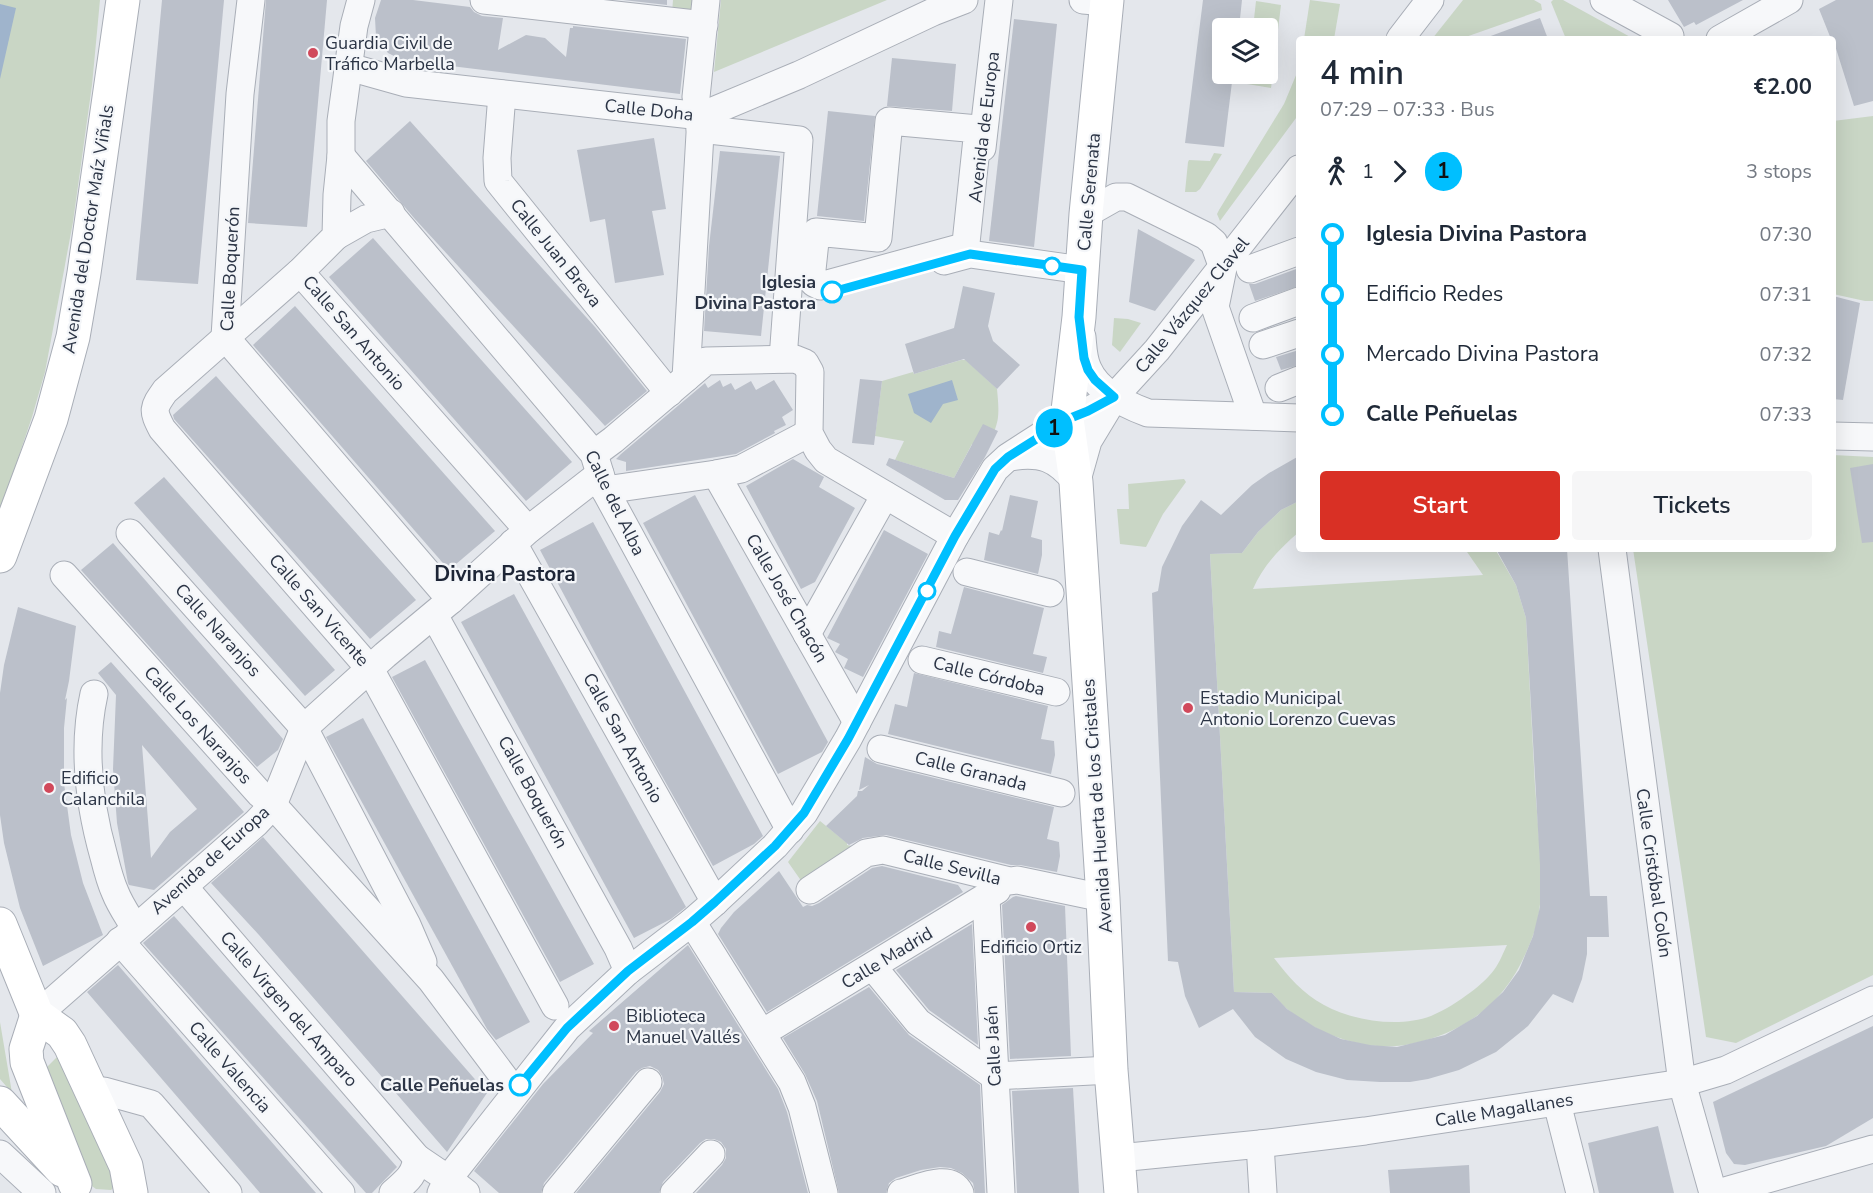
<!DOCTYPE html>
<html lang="en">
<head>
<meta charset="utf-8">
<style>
  body { margin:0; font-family:"Nunito Sans",sans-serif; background:#f6f6f7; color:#1f2937; height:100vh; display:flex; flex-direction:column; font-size:22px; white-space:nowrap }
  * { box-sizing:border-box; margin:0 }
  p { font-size:20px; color:#747a83 }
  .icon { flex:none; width:33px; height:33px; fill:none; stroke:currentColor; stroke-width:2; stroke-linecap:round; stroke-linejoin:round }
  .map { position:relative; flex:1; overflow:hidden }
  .side { position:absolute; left:1296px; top:36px; width:540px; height:516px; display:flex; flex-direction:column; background:#fff; border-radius:6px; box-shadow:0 6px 24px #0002 }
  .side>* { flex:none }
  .badge { padding:0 12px; border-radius:20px; font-size:21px; line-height:39px }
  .fabs { position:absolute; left:1212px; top:18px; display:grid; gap:12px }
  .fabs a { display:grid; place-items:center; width:66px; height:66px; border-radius:6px; background:#fff; box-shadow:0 6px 24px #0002; font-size:30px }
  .map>.badge { position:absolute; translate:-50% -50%; box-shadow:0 0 0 3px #fff }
  .legs { display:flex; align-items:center; gap:9px; height:66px; padding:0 24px; font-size:20px }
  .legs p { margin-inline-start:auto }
  .summary { display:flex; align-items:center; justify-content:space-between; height:102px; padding:0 24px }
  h1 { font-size:33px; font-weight:600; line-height:45px }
  .action { display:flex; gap:12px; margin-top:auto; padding:12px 24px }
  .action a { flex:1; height:69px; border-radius:6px; background:#d93025; color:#fff; font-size:24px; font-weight:600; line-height:69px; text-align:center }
  .action a+a { background:#f6f6f7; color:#1f2937 }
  ul { padding:0 24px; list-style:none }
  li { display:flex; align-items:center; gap:21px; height:60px; font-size:22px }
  li i { display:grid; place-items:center; width:9px; height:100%; margin:0 8px; background:currentColor }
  li i::after { content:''; width:15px; height:15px; margin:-8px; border:4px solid; border-radius:50%; background:#fff }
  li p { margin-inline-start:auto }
  li:first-child i { background:linear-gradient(#0000 50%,currentColor 0) }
  li:last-child i { background:linear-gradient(currentColor 50%,#0000 0) }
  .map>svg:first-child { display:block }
</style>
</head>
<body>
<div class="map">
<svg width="1873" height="1193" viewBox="0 0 1873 1193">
  <rect width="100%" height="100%" fill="#e4e7ec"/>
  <g fill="#c9d6c5" fill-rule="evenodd">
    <polygon points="0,0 100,0 92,85 73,222 45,372 32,417 0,512"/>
    <polygon points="673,0 696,0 694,16 672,13"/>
    <polygon points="721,0 887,0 714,72"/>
    <polygon points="1310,0 1340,4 1334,39 1304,39"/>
    <polygon points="1463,0 1534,0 1541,4 1542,10 1460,39 1432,39"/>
    <polygon points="1553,0 1563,0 1634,39 1566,39 1551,2"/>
    <polygon points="1256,1 1281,5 1275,54 1268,53 1268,28 1253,28"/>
    <polygon points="1268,64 1274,65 1271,88 1247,84 1248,74 1268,74"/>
    <polygon points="1299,68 1299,114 1220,221 1217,214 1219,210 1284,104"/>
    <polygon points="1873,116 1873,301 1865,301 1833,294 1833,121"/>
    <polygon points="1214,153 1222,154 1200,189 1196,192 1185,192 1188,162 1189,160 1210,161"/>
    <polygon points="1114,318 1128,319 1141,323 1120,352 1112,345"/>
    <path d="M961,360H966L997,389C1000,420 999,422 986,450L972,444L954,478L895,460L904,441L875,436L882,381L913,372L914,374Z"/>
    <polygon points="1833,455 1873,457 1873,975 1736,1043 1706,1037 1633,549 1833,549"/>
    <polygon points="1184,479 1186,482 1163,514 1146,547 1120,544 1117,509 1129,509 1128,484"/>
    <path d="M1299,501V532C1280,548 1263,566 1253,589L1483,575L1465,549H1495L1516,585L1526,618C1529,674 1532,730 1535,786C1538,825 1542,865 1540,904C1539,919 1534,935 1528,948C1506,1002 1467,1032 1411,1044C1368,1053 1321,1036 1287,1009C1282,1005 1277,998 1272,993L1234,992L1210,554L1242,553L1258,532L1281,510ZM1507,945C1503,953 1500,962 1494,970C1488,978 1479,986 1471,992C1459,1001 1445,1010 1431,1016C1399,1028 1353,1021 1324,1005C1303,994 1288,976 1274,958Z"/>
    <polygon points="820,821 847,843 847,845 860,848 802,882 788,862"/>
    <polygon points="0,1020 0,1022 12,1093 0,1079"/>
    <polygon points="58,1056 117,1185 111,1190 96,1189 89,1184 40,1074"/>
  </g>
  <g fill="#9fb4cc">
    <polygon points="0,4 16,8 0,79"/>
    <polygon points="952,380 958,400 943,404 931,423 914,413 908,394"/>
  </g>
  <g fill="#bbc0ca" fill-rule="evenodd">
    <polygon points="162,0 224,0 198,284 136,280"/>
    <polygon points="266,0 327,0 307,227 248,223"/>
    <polygon points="381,0 413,0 470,7 474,12 482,16 503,18 498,50 526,35 545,38 566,57 570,28 573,28 573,26 686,39 680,94 402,60 388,53 376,37 375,18"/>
    <polygon points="623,0 667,0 667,5"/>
    <polygon points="1203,0 1242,0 1239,28 1222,28 1222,74 1233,74 1224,147 1185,143"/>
    <polygon points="1668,0 1743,0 1696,25 1694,22 1684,27"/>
    <polygon points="1836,0 1873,0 1873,101 1854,106 1833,39 1831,39 1819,9"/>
    <polygon points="1540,18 1548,39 1488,39 1488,37"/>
    <polygon points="1014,19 1057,24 1034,247 989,241"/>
    <polygon points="892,58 956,64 952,111 887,106"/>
    <polygon points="828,111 875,116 864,221 817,216"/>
    <polygon points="410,121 595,327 647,391 605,426 414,218 366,161"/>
    <polygon points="654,138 666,209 652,211 664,275 615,283 605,219 590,222 577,150"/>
    <polygon points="720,151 780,156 761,336 704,331 709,246"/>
    <polygon points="1138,229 1195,260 1155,311 1129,302"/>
    <polygon points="373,238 572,462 526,501 329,277"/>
    <polygon points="1299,268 1299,286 1255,301 1249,284 1255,284"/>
    <polygon points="963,286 995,293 988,326 993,341 1020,365 997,389 964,359 914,374 905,344 954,328"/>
    <polygon points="1833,296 1860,303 1843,400 1833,399"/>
    <polygon points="295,306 495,531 449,570 253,345"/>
    <polygon points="1299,350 1299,365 1281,370 1276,357"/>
    <polygon points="216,376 416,600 370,639 174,419 173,415"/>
    <polygon points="860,379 882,381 874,445 852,443"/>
    <polygon points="720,380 723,387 731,383 735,390 751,381 756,390 774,380 793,410 782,417 786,425 774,431 775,433 736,454 626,471 626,462 616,459 621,454 705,383 708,388"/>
    <polygon points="983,424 998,431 985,457 958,500 945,500 886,465 889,458 954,478"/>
    <polygon points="1299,456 1299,501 1281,510 1258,532 1242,553 1210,554 1234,992 1272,993 1287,1009 1315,1027 1341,1039 1370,1045 1397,1047 1445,1035 1477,1016 1503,992 1519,970 1533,936 1540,907 1540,865 1526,618 1516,585 1496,549 1567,549 1590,896 1607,896 1609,937 1587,937 1587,954 1582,979 1573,1003 1553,994 1528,1026 1496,1052 1459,1070 1428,1079 1410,1082 1380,1082 1347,1080 1316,1072 1286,1059 1255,1037 1233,1009 1199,1028 1185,996 1178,962 1168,961 1152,593 1158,591 1162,567 1182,526 1201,500 1221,515 1252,485 1269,473"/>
    <polygon points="793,459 824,477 819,487 855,508 815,582 801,589 746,486"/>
    <polygon points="1873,464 1873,542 1862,543 1850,468"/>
    <polygon points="164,477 335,670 305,696 134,503"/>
    <polygon points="695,495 828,742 822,752 778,774 643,523"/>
    <polygon points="1010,495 1038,501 1031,537 1042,540 1042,555 1038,574 984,560 989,532 999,535 1001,530 1002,531"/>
    <polygon points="593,522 763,836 754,844 713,866 641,739 540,550"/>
    <polygon points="884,530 928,554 863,677 844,668 848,659 835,652 840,644 827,638"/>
    <polygon points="113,543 283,739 278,750 257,767 81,570"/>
    <polygon points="964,587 1044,608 1033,654 1047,657 1043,673 936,647 939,631 951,634"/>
    <polygon points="514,594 686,907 671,919 634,938 461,622"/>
    <polygon points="18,607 76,626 69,681 65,700 67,698 64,728 64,783 71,835 83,883 103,935 43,966 20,908 4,843 0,815 0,693 4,665"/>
    <polygon points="425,660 594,964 560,982 392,677"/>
    <path d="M111,662L244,812L154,890L129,885L128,883L117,823L113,769L116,695L98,673ZM142,745L197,809L170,832L151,858Z"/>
    <polygon points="914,673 1048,706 1041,739 1054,741 1055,755 1051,774 888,734 895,704 907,707"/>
    <polygon points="363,718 530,1022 496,1040 487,1029 326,737"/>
    <polygon points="865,757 877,764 1054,807 1047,839 1059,842 1060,856 1057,872 1020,865 1011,865 886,835 863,838 849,845 826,826 857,796 858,791 862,791 869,785 859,790"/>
    <polygon points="263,837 487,1093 447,1152 259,935 211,883"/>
    <polygon points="882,866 958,885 963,892 767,1012 718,934 721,928 734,912 779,871 803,907 807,905 812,906 819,903 872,868"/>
    <polygon points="1016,896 1065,906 1071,1056 1010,1059 1002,905 1013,897"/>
    <polygon points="174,916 397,1167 372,1193 366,1193 143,943"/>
    <polygon points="972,924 978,1045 929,1010 896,970"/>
    <polygon points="688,945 778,1089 787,1112 808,1193 696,1193 722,1165 726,1158 726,1149 721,1142 714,1139 706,1139 700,1143 663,1182 659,1193 576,1193 660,1092 664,1084 662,1076 658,1070 650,1066 642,1068 636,1072 544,1183 541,1193 499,1193 474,1171 543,1084 593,1033 589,1031"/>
    <polygon points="118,965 202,1062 316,1193 260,1193 87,992"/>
    <polygon points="869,987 909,1035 980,1085 985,1193 975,1193 973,1183 962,1173 951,1168 940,1167 921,1170 896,1178 889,1183 886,1193 839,1193 817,1101 805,1074 783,1038"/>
    <polygon points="1873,1026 1873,1118 1826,1146 1745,1165 1734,1164 1726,1153 1713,1102"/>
    <polygon points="1073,1088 1079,1193 1017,1193 1012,1091"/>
    <polygon points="1658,1126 1674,1193 1599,1193 1588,1143"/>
    <polygon points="1469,1165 1470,1193 1390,1193 1388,1170"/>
  </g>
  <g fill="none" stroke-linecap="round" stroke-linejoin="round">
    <defs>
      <g id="street">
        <polyline points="251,0 240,94 225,337 451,600"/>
        <path d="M361,0L354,26L341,121V156L337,195L336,236L300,272L165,391C153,408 152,410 162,429L370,669L555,1006"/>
        <polyline points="484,0 704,25"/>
        <polyline points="1083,0 1107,2"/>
        <polyline points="1604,0 1670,36"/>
        <polyline points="1400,39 1430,0"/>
        <polyline points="1720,39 1789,0"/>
        <polyline points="349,67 406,83 701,116 799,75 933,12 964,0"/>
        <polyline points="502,94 497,158 498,181 669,393"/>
        <polyline points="696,97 706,0"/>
        <polygon points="889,121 978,129 966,243 963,247 820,286 814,283 811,279 816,232 878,238"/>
        <polyline points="700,129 799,140 783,359"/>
        <polyline points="982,148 999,0"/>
        <polyline points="341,156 594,454 605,490 790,830"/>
        <polyline points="1086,214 1116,197 1127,197 1206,236 1214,243 1223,268 1215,307 1253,416"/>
        <polyline points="336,236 366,219 391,213"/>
        <polyline points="944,261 970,254 1082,270"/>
        <polyline points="1250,269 1299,251"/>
        <polyline points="300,272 528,530"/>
        <polyline points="1253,318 1299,301"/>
        <path d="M1082,337C1083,347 1083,359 1088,369C1098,392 1126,405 1148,413L1299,418"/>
        <polyline points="1263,345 1299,333"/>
        <polyline points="686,378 701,116"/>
        <polyline points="1279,388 1299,380"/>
        <polyline points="1833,436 1873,437"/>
        <polyline points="594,454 613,440 706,361 795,359 805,363 810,372 809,433 818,450 826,460 955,536"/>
        <path d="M1009,457C1041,452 1056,457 1076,482"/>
        <polyline points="716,474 857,722"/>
        <polyline points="1077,480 1088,441 1114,398"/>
        <polyline points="605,490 716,474 741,469 809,433"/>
        <polyline points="130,533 304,728 407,925 423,962"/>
        <polyline points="513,543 715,902"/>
        <polyline points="1612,549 1682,1083 1713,1193"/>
        <polyline points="967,572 1050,593"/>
        <polyline points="64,575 260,794 273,805 431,980 515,1092"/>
        <polyline points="434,615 618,948 628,971"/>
        <polyline points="807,634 885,495"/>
        <polyline points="922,660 1056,692"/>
        <path d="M94,694C82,748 89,804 104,857C107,869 110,881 115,892C120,905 128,916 135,928"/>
        <polyline points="881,749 1061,793"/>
        <polyline points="184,887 417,1158 448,1179 466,1193"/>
        <polyline points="810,890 866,853 883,850 1010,881 1017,880 1103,898"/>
        <polyline points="986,898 1001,1193"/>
        <polyline points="692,922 792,1082 802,1107 824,1193"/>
        <polyline points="120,941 341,1193"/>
        <polyline points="873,967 918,1022 994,1076 1111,1070"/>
        <polyline points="37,1015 256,823 273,805 304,728 385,655 451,600 528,530 600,474"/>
        <polyline points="762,1033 997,890"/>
        <polyline points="92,1091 104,1091 151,1104 228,1193"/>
        <polyline points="1557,1103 1580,1193"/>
        <polyline points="1260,1144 1263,1193"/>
        <polyline points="0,1154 42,1193"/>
        <polyline points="1119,1158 1260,1144 1365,1131 1682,1083 1726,1070 1873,1000"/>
        <path d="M393,1193C406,1181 414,1177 417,1158"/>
        <polyline points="441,1193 448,1179 567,1028 628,971 692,922 715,902 775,846 804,813 848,739 955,536 995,469 1008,457 1067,419 1088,411 1114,397 1157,350 1299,169"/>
        <polyline points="556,1193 648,1082"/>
        <polyline points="674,1193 711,1154"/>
        <path d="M901,1193C918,1189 950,1172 960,1193"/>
        <polyline points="1718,1193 1873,1149"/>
      </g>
      <g id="secondary">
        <polyline points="1107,0 1086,214 1079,317 1067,419 1076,482 1103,898 1111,1070 1121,1193"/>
        <polyline points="0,556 51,419 73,337 84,273 123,0"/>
        <polyline points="0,924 37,1015 62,1033 70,1045 126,1166 131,1193"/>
        <polyline points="37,1015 26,1049 27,1062 75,1184"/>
        <polyline points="0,1103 62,1170"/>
      </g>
    </defs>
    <use href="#street" stroke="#a9aeb7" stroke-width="29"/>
    <use href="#secondary" stroke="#a9aeb7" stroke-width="35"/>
    <use href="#street" stroke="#f7f8fa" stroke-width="27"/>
    <use href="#secondary" stroke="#fff" stroke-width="33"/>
  </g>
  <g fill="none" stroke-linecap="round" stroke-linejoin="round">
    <defs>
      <polyline id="line-1" points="520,1085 567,1028 628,971 692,922 715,902 775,846 804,813 848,739 955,536 995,469 1008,457 1068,419 1088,411 1114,397 1095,380 1088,370 1084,358 1079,317 1082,270 970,254 832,292"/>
    </defs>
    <use href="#line-1" stroke="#fff" stroke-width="14"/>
    <use href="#line-1" stroke="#00bfff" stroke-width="9"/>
  </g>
  <g fill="#d1495b" stroke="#f4f6f9" stroke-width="2">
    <circle cx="313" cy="53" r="6"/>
    <circle cx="1188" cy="708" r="6"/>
    <circle cx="49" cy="788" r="6"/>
    <circle cx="1031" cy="927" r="6"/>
    <circle cx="614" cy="1026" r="6"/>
  </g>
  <g fill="#fff" stroke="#00bfff" stroke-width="3">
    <circle cx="1052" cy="266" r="8"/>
    <circle cx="832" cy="292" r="10"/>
    <circle cx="927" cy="591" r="8"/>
    <circle cx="520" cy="1085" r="10"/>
  </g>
  <g text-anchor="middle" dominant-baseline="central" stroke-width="4.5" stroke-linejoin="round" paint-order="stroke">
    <g font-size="18" fill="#2b3445" stroke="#f4f6f9" text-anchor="start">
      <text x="325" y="43">Guardia Civil de<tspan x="325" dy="21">Tráfico Marbella</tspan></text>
      <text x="1200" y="698">Estadio Municipal<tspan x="1200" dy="21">Antonio Lorenzo Cuevas</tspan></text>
      <text x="61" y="778">Edificio<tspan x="61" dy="21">Calanchila</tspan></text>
      <text x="1031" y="947" text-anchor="middle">Edificio Ortiz</text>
      <text x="626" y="1016">Biblioteca<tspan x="626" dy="21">Manuel Vallés</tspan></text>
    </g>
    <g font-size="18" fill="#2b3445" stroke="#f4f6f9">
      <text transform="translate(649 110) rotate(6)">Calle Doha</text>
      <text transform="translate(984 127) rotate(-83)">Avenida de Europa</text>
      <text transform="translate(1089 192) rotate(-85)">Calle Serenata</text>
      <text transform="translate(88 229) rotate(-81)">Avenida del Doctor Maíz Viñals</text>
      <text transform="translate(556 253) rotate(51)">Calle Juan Breva</text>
      <text transform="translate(230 269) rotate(-87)">Calle Boquerón</text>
      <text transform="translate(1192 305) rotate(-51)">Calle Vázquez Clavel</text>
      <text transform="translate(354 333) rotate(49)">Calle San Antonio</text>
      <text transform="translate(615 503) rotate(64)">Calle del Alba</text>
      <text transform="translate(787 598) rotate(60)">Calle José Chacón</text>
      <text transform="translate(319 610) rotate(49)">Calle San Vicente</text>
      <text transform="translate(218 630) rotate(48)">Calle Naranjos</text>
      <text transform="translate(989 676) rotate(14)">Calle Córdoba</text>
      <text transform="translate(198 725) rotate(48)">Calle Los Naranjos</text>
      <text transform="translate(623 738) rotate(61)">Calle San Antonio</text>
      <text transform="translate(971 771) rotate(14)">Calle Granada</text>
      <text transform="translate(533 792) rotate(61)">Calle Boquerón</text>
      <text transform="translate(1097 806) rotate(-94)">Avenida Huerta de los Cristales</text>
      <text transform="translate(210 860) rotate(-42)">Avenida de Europa</text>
      <text transform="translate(952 867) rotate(14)">Calle Sevilla</text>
      <text transform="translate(1654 873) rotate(82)">Calle Cristóbal Colón</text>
      <text transform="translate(887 958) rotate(-31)">Calle Madrid</text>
      <text transform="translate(289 1009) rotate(49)">Calle Virgen del Amparo</text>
      <text transform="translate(993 1046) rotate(-93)">Calle Jaén</text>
      <text transform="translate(230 1067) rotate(49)">Calle Valencia</text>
      <text transform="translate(1504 1110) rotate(-9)">Calle Magallanes</text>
    </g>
    <g font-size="18" font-weight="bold" fill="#2b3445" stroke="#f4f6f9" text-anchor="end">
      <text x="816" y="282">Iglesia<tspan x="816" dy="21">Divina Pastora</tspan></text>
      <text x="504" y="1085">Calle Peñuelas</text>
    </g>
    <g font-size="21" font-weight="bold" fill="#1d2536" stroke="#f4f6f9">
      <text x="505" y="574">Divina Pastora</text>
    </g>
  </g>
</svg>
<div class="fabs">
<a><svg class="icon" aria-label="layers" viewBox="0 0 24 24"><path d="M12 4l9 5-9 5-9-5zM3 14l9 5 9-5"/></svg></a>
</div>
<b class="badge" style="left:1054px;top:428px;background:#00bfff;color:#111">1</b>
<section class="side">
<div class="summary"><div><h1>4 min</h1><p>07:29 – 07:33 · Bus</p></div><b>€2.00</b></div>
<div class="legs"><svg class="icon" aria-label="walk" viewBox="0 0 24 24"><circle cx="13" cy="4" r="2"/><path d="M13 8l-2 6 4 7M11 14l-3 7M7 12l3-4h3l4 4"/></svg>1<svg class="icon" aria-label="forward" viewBox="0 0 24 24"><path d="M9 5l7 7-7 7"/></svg><b class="badge" style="background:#00bfff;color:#111">1</b><p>3 stops</p></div>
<ul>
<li><i style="color:#00bfff"></i><b>Iglesia Divina Pastora</b><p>07:30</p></li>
<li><i style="color:#00bfff"></i><span>Edificio Redes</span><p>07:31</p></li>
<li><i style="color:#00bfff"></i><span>Mercado Divina Pastora</span><p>07:32</p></li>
<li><i style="color:#00bfff"></i><b>Calle Peñuelas</b><p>07:33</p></li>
</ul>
<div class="action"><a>Start</a><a>Tickets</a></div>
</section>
</div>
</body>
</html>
